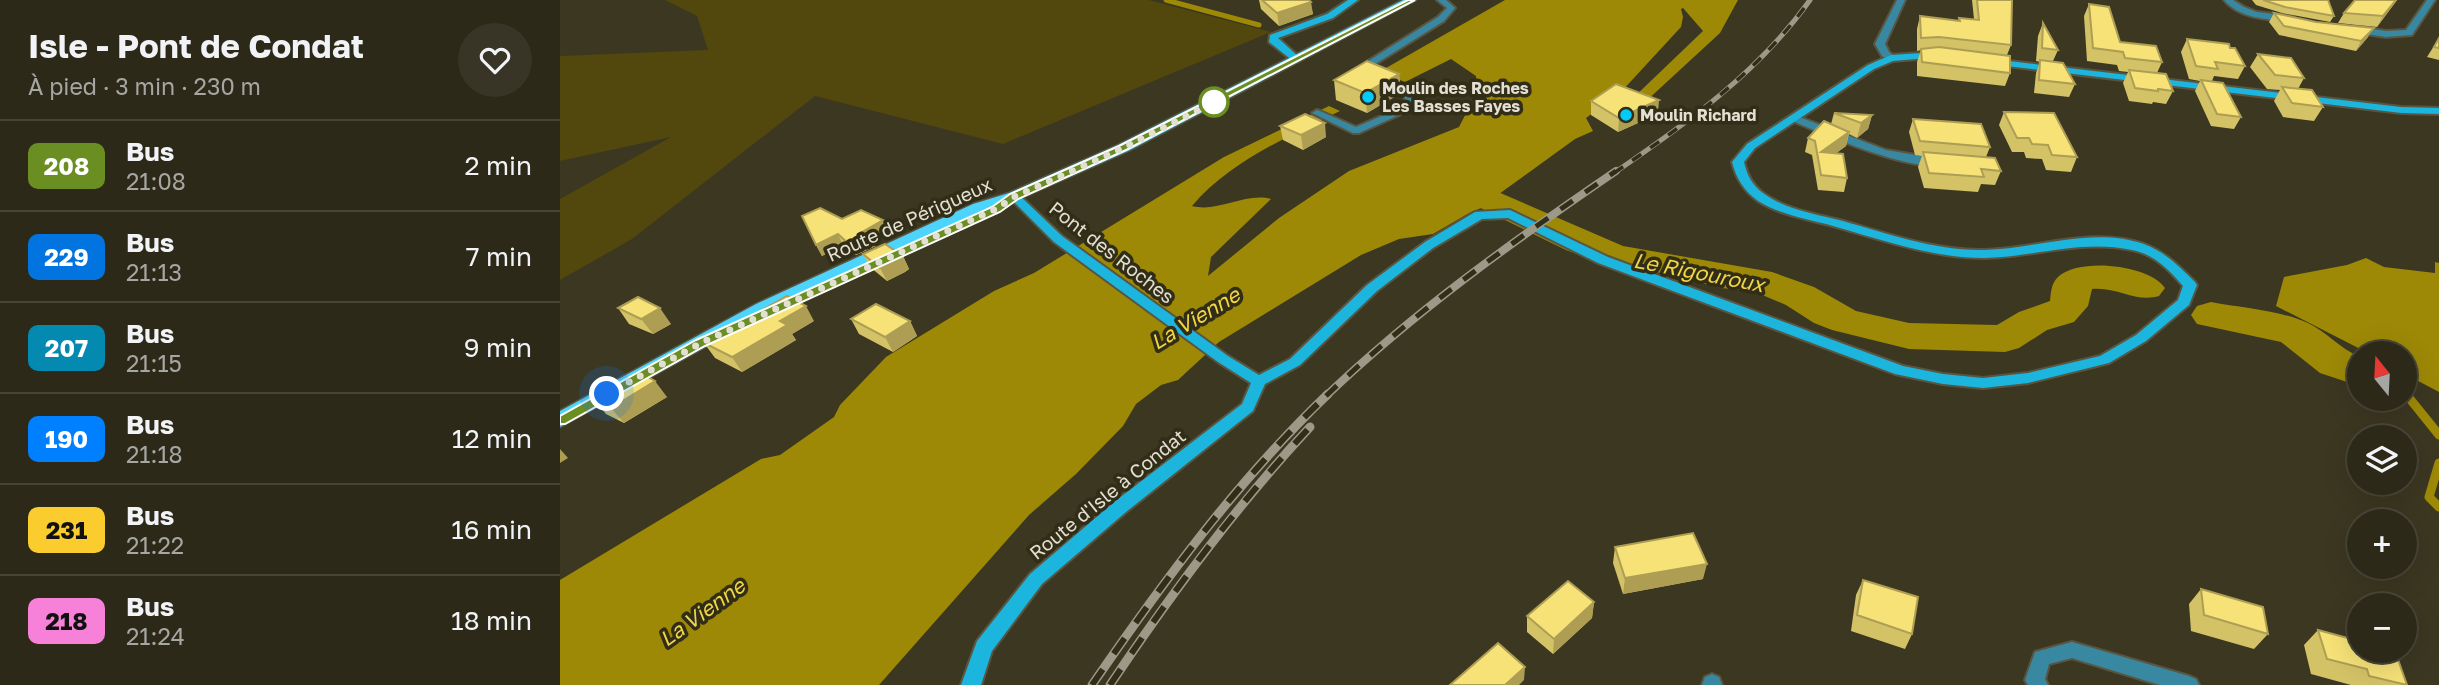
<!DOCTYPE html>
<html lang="fr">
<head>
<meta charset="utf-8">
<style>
  body { margin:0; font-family:"Golos Text",sans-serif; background:#383526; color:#f1f3f6; height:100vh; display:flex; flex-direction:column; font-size:26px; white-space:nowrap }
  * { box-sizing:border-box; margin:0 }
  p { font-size:23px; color:#a6a6a2 }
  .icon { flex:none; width:38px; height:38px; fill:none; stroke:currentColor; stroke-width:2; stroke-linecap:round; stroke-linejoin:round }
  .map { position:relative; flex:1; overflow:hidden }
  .details { display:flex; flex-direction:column; background:#2c2919; width:560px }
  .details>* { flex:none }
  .badge { padding:0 14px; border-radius:10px; font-size:24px; line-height:46px }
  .needle { width:46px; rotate:342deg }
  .tools { position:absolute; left:1787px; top:341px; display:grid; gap:14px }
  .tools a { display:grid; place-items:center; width:70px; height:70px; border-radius:50%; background:#2c2919; box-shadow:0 7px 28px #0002,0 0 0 2px #484538; font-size:35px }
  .you { position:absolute; width:35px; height:35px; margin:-18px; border:5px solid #fff; border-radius:50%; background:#1a73e8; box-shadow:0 0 0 10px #1a73e833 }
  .map>.badge { position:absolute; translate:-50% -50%; box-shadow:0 0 0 4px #fff }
  .round { display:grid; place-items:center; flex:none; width:74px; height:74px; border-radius:37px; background:#383526 }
  .head { display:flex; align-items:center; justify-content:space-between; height:119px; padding:0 28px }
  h1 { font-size:33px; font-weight:700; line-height:52px }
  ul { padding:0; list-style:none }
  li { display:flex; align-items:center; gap:21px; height:91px; padding:0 28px; border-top:2px solid #484538 }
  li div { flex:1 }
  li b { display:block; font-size:26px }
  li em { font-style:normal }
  li .badge { min-width:77px; font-weight:700; text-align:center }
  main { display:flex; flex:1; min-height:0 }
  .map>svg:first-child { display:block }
</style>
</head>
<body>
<main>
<section class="details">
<div class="head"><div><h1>Isle - Pont de Condat</h1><p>À pied · 3 min · 230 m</p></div><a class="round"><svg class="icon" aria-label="heart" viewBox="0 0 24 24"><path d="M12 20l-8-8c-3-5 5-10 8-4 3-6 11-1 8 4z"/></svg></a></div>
<ul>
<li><span class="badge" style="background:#6b8e23;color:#fff">208</span><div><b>Bus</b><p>21:08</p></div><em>2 min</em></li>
<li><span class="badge" style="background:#0174df;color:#fff">229</span><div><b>Bus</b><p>21:13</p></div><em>7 min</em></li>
<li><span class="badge" style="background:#0489b1;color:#fff">207</span><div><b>Bus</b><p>21:15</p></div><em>9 min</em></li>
<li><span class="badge" style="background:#0080ff;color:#fff">190</span><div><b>Bus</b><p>21:18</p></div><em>12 min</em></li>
<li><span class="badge" style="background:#facc2e;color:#111">231</span><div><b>Bus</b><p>21:22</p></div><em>16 min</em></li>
<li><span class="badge" style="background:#f781d8;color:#111">218</span><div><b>Bus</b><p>21:24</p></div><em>18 min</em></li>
</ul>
</section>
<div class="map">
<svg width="1879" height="685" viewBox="0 0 1879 685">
  <rect width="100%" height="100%" fill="#3b3721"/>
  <polygon fill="#52470d" points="105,0 589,0 711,32 443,144 255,96 72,239 0,280 0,199 111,137 0,161 0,56 148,50 137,16"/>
  <g fill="#9d8906">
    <path d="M945,0H1178L1160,33L1084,103L1072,99L1143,31L1123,8L1121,9L1123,17L1121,27L1061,92L1026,118L1033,131L1015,139L939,194L941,199L962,210L956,214L935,204L929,205L911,212L873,234L839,239L801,255L659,342L618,380L601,385L576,404L563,426L516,474L469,515L319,685H0V580L201,459L220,455L274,417L280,405L326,357L434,291L474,273L664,157L769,106L780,111C728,137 670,161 632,206C658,213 685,192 711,199L651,257L648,276L719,218L789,171L899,127L917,92L916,76L891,59L845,82L822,73L826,68Z"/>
    <polygon points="1806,258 1824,267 1875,273 1875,262 1879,263 1879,392 1845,374 1844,354 1808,353 1716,306 1724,277 1787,265"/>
  </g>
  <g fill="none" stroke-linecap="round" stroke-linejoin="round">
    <polyline stroke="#9d8906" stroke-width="5" points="606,0 699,25"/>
    <polyline stroke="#9d8906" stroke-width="6" points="1844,392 1847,396"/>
    <g stroke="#9d8906" stroke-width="9">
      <polyline points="1846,394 1879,435"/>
      <polyline points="1879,463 1869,497 1879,507"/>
    </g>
    <g fill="#9d8906" fill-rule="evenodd">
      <path d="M908,179L1063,246L1212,272L1254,287L1296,311L1349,323L1437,325L1459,312L1490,301C1491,292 1491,283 1499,276C1521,257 1590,265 1605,288L1599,296C1576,303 1556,286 1532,289L1528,306L1514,322L1487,330L1459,348L1445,352L1349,349L1272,330L1254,323L1226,305L1193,291L1161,288L1108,274L1044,264L1006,250L896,196L891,189L896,182Z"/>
      <path d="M1651,302C1682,308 1719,310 1748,323C1767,332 1780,349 1799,356V386L1760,373L1721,342L1637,324L1631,315L1637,306Z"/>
    </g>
    <defs>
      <g id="lane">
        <polygon points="877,0 886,0 895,8 884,21 812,66 813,77 804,76 805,63 878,17 887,8"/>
        <polygon points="827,79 851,89 855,101 839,115 799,133 793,133 752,113 757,110 760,111 796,127 833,111 845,100 844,92 824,84 823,82"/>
      </g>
      <g id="street">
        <polygon points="1337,0 1345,0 1325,44 1329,52 1336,58 1331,61 1322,56 1315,44"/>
        <path d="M1664,0H1673L1684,7L1697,12L1731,16L1736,19L1731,22C1708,19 1680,19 1664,0Z"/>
        <polygon points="1867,0 1875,0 1852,35 1826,37 1793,32 1788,29 1793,26 1826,31 1846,30"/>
        <path d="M1234,115L1326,150L1379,159L1385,162C1363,178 1256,131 1230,120L1229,118Z"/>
        <polygon points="1512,642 1629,676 1636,679 1639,685 1600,685 1512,658 1489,664 1485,679 1488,685 1468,685 1465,680 1475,652"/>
        <polygon points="1152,674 1159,677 1162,685 1142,685 1145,677"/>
      </g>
      <g id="secondary">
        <polygon points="788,0 798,0 773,18 718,38 739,57 739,61 733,61 709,42 710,35 767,14"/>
        <path d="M1377,52L1382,55L1380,57L1333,61L1314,69L1195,148L1184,162C1187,175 1192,185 1203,193C1226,210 1256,214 1283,221C1328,234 1377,251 1424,250C1476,249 1533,226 1584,244C1605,252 1619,266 1635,282L1637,285L1629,305L1586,341L1549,363L1468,383L1423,388L1383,384L1335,374L1038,263L948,218L922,219L873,248L817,291L740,365L705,384L693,411L566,512L482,584L432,651L421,685H401L417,641L470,574L554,502L682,404L691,383L658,362L494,242L450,198V194H458L502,236L668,356L699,375L730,359L807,285L865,242L915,212L950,210L1048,257L1343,366L1383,374L1423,378L1468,373L1540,356L1576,335L1618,300L1623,286C1609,270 1594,254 1572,250C1522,239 1474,257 1424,258C1373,258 1322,240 1273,226C1248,219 1220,215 1198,201C1184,191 1176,178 1172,162L1187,144L1308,65L1331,55Z"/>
        <polygon points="1432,59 1841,107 1879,108 1879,114 1841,113 1429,64 1429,60"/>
      </g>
      <polygon id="primary" points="843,0 856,0 568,151 459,199 423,210 208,312 0,427 0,411 196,304 413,204 449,193 558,145"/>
    </defs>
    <use href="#lane" stroke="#595541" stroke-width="4"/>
    <use href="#street" stroke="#595541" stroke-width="4"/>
    <use href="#secondary" stroke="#595541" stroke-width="4"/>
    <use href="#primary" stroke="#595541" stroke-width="3"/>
    <use href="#lane" fill="#3988a1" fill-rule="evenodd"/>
    <use href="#street" fill="#3988a1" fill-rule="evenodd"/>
    <use href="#secondary" fill="#1bb5dd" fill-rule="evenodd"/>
    <use href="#primary" fill="#4cd4fd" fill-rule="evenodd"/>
    <defs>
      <path id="rail-far2" d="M1054,173C1127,123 1198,73 1250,0"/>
      <path id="rail-far1" d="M766,396C855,311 955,240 1056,171"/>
      <g id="rail">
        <path d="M532,685C603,582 677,481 768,394"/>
        <path d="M550,685C611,594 675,507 750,427"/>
      </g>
    </defs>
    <use href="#rail-far2" stroke="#9c9988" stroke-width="5"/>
    <use href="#rail-far1" stroke="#9c9988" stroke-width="8"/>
    <use href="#rail" stroke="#9c9988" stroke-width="9"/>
    <use href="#rail-far2" stroke="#312d17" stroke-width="3.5" stroke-dasharray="11" stroke-linecap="butt"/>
    <use href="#rail-far1" stroke="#312d17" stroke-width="5" stroke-dasharray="15" stroke-linecap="butt"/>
    <use href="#rail" stroke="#312d17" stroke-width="6" stroke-dasharray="19" stroke-linecap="butt"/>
  </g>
  <g fill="#d4c267">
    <polygon points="699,0 749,0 753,14 719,26 701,9"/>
    <polygon points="1412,0 1452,0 1451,45 1447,55 1450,73 1445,86 1357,76 1357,62 1361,50 1357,51 1357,29 1360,16 1398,21 1399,18 1414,19"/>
    <polygon points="1692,0 1768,0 1774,16 1770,22 1722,13 1696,5"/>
    <polygon points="1837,0 1817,27 1778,23 1784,13"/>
    <polygon points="1529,4 1560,42 1602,62 1597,73 1613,91 1606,104 1593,102 1592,104 1569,101 1563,83 1568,72 1559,71 1557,65 1527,61 1524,16"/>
    <polygon points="1714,13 1808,37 1796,51 1719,35 1709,22"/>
    <polygon points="1483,23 1498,50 1493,61 1515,84 1509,97 1474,93 1476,73 1480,62 1476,61 1478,36"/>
    <polygon points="1879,38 1879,60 1867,57"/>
    <polygon points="1627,39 1670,48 1685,66 1678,79 1654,76 1652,81 1681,117 1674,129 1651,126 1635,91 1640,81 1629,79 1621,52"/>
    <polygon points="1698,54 1744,78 1738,89 1763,107 1754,121 1723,117 1714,101 1720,90 1707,89 1690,67"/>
    <polygon points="839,74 841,93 807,113 776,100 774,80"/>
    <polygon points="1031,101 1098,114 1058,132 1031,115"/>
    <polygon points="1444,112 1517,157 1511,172 1486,170 1482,159 1466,158 1464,152 1452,152 1439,125"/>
    <polygon points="1274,113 1312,115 1308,129 1297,138 1289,134 1286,146 1275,154 1287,178 1284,192 1258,190 1252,155 1245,152 1248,138 1271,124"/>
    <polygon points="1353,119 1430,147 1426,157 1441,171 1435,185 1421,184 1418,192 1364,188 1358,167 1362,156 1355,155 1349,132"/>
    <polygon points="720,126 766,137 743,150 723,140"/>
    <polygon points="282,219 323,220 329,231 313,239 316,246 296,255 283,245 262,256 256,245"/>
    <polygon points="303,254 343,256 349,269 345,272 327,281 310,267"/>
    <polygon points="58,308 111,324 93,334 69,324"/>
    <polygon points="291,319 350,321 357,336 333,352 299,334"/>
    <polygon points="254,321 232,334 236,340 182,372 155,358 144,343"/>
    <polygon points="107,397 64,423 46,414 33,398"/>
    <polygon points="1055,547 1143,579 1063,594 1053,563"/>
    <polygon points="1303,580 1352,634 1345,649 1291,631 1296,595"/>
    <polygon points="1641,589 1708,634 1694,649 1631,631 1629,604"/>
    <polygon points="1034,602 1032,618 993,654 967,632 967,616"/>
    <polygon points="1758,630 1847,685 1791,685 1751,674 1744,645"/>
  </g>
  <g fill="#ad9e54">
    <polygon points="1836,0 1837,0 1817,27 1823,16"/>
    <polygon points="751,2 753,14 719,26 717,13"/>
    <polygon points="1814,28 1808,37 1796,51 1801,41"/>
    <polygon points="839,74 841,93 807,113 805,93"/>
    <polygon points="1099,100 1098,114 1058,132 1059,118"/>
    <polygon points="1312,115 1308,129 1297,138 1301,123"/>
    <polygon points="765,123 766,137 743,150 741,135"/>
    <polygon points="1289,132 1286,146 1260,165 1261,152"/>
    <polygon points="323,220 329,231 313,239 316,246 296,255 290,245 304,231"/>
    <polygon points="278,234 283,245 262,256 256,245"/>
    <polygon points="343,256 349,269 345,272 327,281 320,268"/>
    <polygon points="246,306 254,321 232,334 236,340 182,372 172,357 220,321"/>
    <polygon points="100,308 111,324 93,334 81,319"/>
    <polygon points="350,321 357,336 333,352 325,337"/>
    <polygon points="95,381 107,397 64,423 51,408"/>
    <polygon points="0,449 8,458 0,463"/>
    <polygon points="1147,564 1143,579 1063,594 1065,578"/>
    <polygon points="1034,602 1032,618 993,654 994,639"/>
    <polygon points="965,667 964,680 959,685 945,685"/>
  </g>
  <g fill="#f7e278" stroke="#ad9e54" stroke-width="2">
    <polygon points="702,0 749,0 751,2 717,13"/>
    <polygon points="1417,0 1452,0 1451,45 1379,37 1361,38 1360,16 1400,21 1399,18 1419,20"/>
    <polygon points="1703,0 1768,0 1774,16 1725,7"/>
    <polygon points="1795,0 1836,0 1823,16 1784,13"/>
    <polygon points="1529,4 1549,7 1560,42 1596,46 1602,62 1565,58 1563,52 1533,48"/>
    <polygon points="1714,13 1756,22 1814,28 1801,41 1724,26"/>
    <polygon points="1483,23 1498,50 1482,48"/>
    <polygon points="1879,38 1879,48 1874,47"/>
    <polygon points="1627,39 1669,44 1670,48 1675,48 1685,66 1655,62 1658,69 1636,66"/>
    <polygon points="1379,47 1450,56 1450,73 1362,62 1361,49"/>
    <polygon points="1698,54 1731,58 1744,78 1715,75"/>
    <polygon points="1480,60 1503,63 1515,84 1479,80"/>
    <polygon points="807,61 839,74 805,93 774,80"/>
    <polygon points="1569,70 1606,74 1613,91 1598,89 1598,91 1575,88"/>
    <polygon points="1641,80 1663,83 1681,117 1657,114"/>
    <polygon points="1056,84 1099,100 1059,118 1031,101"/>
    <polygon points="1722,87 1752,90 1763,107 1732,103"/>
    <polygon points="1444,112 1494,113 1517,157 1492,155 1488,145 1472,144 1469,138 1457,138"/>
    <polygon points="1274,113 1312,115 1301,123"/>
    <polygon points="745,114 765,123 741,135 720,126"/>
    <polygon points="1353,119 1421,124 1430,147 1360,141"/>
    <polygon points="1264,121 1289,132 1261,152 1283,154 1287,178 1261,175 1255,141 1248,138"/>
    <polygon points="1363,152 1435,158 1441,171 1421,169 1424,177 1369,173"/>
    <polygon points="260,208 282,219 301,210 323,220 304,231 311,235 290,245 278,234 256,245 242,216"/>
    <polygon points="325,244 343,256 339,260 320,268 303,254"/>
    <polygon points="227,296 246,306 220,321 227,325 172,357 144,343"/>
    <polygon points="78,297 100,308 81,319 58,308"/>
    <polygon points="316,304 350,321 325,337 291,319"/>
    <polygon points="79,372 95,381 51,408 33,398"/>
    <polygon points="1133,533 1147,564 1065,578 1055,547"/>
    <polygon points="1303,580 1358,597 1352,634 1297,615"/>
    <polygon points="1008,581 1034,602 994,639 967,616"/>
    <polygon points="1641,589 1703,607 1708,634 1644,615"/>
    <polygon points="1758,630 1799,641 1799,651 1835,651 1847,685 1809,676 1807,669 1767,659"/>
    <polygon points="938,643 965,667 945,685 890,685"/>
  </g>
  <polygon fill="#6b8e23" stroke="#fff" stroke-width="2" points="848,0 855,0 566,150 458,199 440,212 145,346 5,424 0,424 0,416 136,340 432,207 450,194 559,146"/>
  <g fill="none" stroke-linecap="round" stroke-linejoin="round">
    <polyline stroke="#e3e0d3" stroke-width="7" stroke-dasharray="0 12.6" points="47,394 141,343 436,209 454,197 563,148 664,97 654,102"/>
  </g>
  <g fill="#02cbf9" stroke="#312d17" stroke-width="2.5">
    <circle cx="808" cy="97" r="7"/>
    <circle cx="1066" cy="115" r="7"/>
  </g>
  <circle fill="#fff" stroke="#6b8e23" stroke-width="3.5" cx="654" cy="102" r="14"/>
  <g text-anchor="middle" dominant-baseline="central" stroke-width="7" stroke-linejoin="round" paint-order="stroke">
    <g font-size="16" font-weight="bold" fill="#e3e0d3" stroke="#312d17" text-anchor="start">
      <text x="822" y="88">Moulin des Roches<tspan x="822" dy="18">Les Basses Fayes</tspan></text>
      <text x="1080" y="115">Moulin Richard</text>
    </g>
    <g font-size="19" fill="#e3e0d3" stroke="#312d17">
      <text transform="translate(349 219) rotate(-24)">Route de Périgueux</text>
      <text transform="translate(552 252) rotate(38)">Pont des Roches</text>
      <text transform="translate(547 494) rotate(-39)">Route d'Isle à Condat</text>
    </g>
    <g font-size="21" font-style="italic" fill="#f0d544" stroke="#312d17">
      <text transform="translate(1139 272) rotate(11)">Le Rigouroux</text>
      <text transform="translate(635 318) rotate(-31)">La Vienne</text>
      <text transform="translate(142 612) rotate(-36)">La Vienne</text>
    </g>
  </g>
</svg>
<div class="tools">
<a><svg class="needle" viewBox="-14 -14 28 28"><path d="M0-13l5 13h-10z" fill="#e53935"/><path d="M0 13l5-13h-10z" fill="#a6a6a2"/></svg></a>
<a><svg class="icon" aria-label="layers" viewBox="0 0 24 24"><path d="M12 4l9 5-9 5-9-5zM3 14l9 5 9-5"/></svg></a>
<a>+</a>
<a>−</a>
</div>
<div class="you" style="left:47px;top:394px"></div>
</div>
</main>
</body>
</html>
